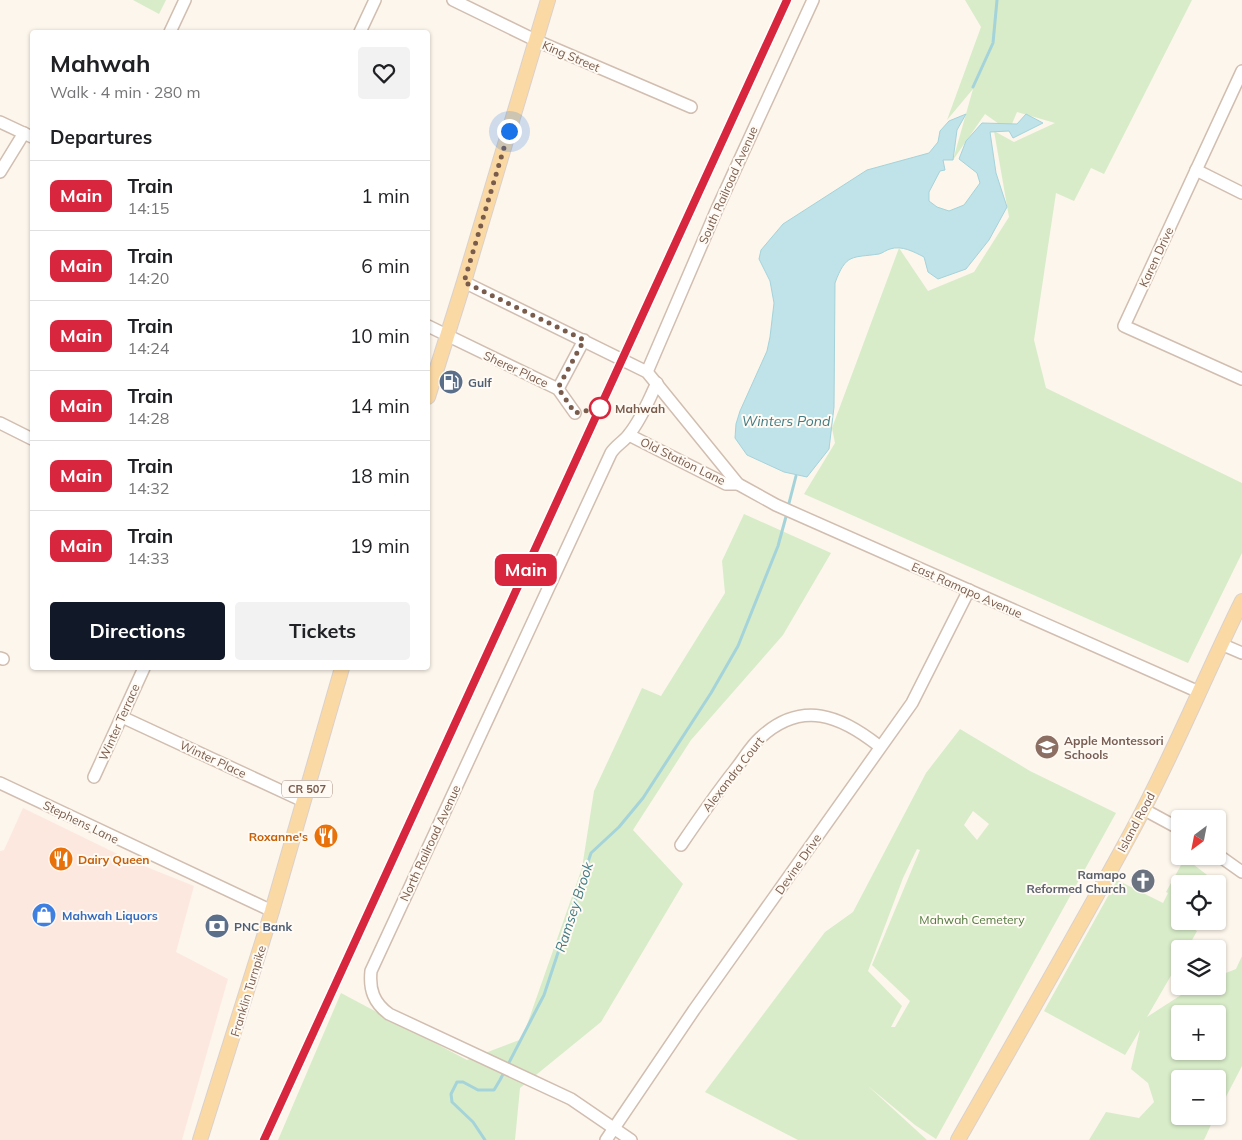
<!DOCTYPE html>
<html lang="en">
<head>
<meta charset="utf-8">
<style>
  body { margin:0; font-family:Mulish,sans-serif; background:#f2f2f2; color:#202124; height:100vh; display:flex; flex-direction:column; font-size:19px; white-space:nowrap }
  * { box-sizing:border-box; margin:0 }
  p { font-size:16px; color:#757577 }
  .icon { flex:none; width:28px; height:28px; fill:none; stroke:currentColor; stroke-width:2; stroke-linecap:round; stroke-linejoin:round }
  .map { position:relative; flex:1; overflow:hidden }
  .sheet { position:absolute; left:30px; top:30px; width:400px; height:640px; display:flex; flex-direction:column; background:#fff; border-radius:5px; box-shadow:0 1px 4px #0004 }
  .sheet>* { flex:none }
  .badge { padding:0 10px; border-radius:8px; font-size:18px; line-height:32px }
  .needle { width:32px; rotate:212deg }
  .tools { position:absolute; left:1171px; top:810px; display:grid; gap:10px }
  .tools a { display:grid; place-items:center; width:55px; height:55px; border-radius:5px; background:#fff; box-shadow:0 1px 4px #0004; font-size:25px }
  .you { position:absolute; width:25px; height:25px; margin:-12px; border:4px solid #fff; border-radius:50%; background:#1a73e8; box-shadow:0 0 0 8px #1a73e833 }
  .map>.badge { position:absolute; translate:-50% -50%; box-shadow:0 0 0 2px #fff }
  h2 { padding:0 20px; font-size:19px; line-height:45px }
  .round { display:grid; place-items:center; flex:none; width:52px; height:52px; border-radius:5px; background:#f2f2f2 }
  .headline { display:flex; align-items:center; justify-content:space-between; height:85px; padding:0 20px }
  h1 { font-size:24px; font-weight:700; line-height:38px }
  .button { display:flex; gap:10px; margin-top:auto; padding:10px 20px }
  .button a { flex:1; height:58px; border-radius:5px; background:#111827; color:#fff; font-size:20px; font-weight:700; line-height:58px; text-align:center }
  .button a+a { background:#f2f2f2; color:#202124 }
  ul { padding:0; list-style:none }
  li { display:flex; align-items:center; gap:15px; height:70px; padding:0 20px; border-top:1px solid #e0e0e0 }
  li div { flex:1 }
  li b { display:block; font-size:19px }
  li em { font-style:normal }
  li .badge { min-width:55px; font-weight:700; text-align:center }
  .map>svg:first-child { display:block }
</style>
</head>
<body>
<div class="map">
<svg width="1242" height="1140" viewBox="0 0 1242 1140">
  <rect width="100%" height="100%" fill="#fdf6ec"/>
  <polygon fill="#fde8e0" points="23,808 134,862 194,886 176,952 228,979 182,1140 0,1140 0,851 4,850"/>
  <g fill="#d8ecc9" fill-rule="evenodd">
    <polygon points="133,0 166,0 159,14"/>
    <polygon points="965,0 1192,0 1104,174 1091,168 1074,201 1056,193 1034,340 1046,388 1242,483 1242,553 1188,663 804,494 835,443 832,428 899,248 928,291 974,272 1009,217 994,131 1014,142 1055,123 1017,112 1009,131 985,114 953,160 973,89 947,120 981,27"/>
    <polygon points="744,514 831,553 783,635 691,740 633,830 683,884 601,1022 520,1088 515,1140 278,1140 341,993 467,1060 522,1039 582,868 594,791 642,688 661,696 725,593 722,561"/>
    <path d="M960,729L1030,771L1116,813L936,1139L915,1125L868,1086L927,1140H798L705,1092L825,932L853,912L926,773ZM973,811L989,824L977,840L964,825ZM917,849L920,850L872,965L910,1001L895,1027H891L902,1006L868,971L903,878Z"/>
    <path d="M1185,858L1211,878L1208,884H1180V921H1187L1186,924L1197,931L1187,949H1180V960L1147,1017L1195,986H1218V976L1236,969L1242,956V1066L1218,1112V1079H1180V1116H1215L1204,1140H1089L1106,1112L1139,1118L1154,1102L1148,1083L1131,1069L1140,1030L1125,1055L1044,1011L1117,880L1163,903L1168,893L1166,892ZM1180,1014H1218V1051H1180Z"/>
  </g>
  <path fill="#bfe3e8" stroke="#a5d3da" d="M966,114L957,130L953,160H943L945,170L940,171L929,192V201L937,207L949,211L964,205L980,183L977,173L959,159L966,141L982,123L1017,124L1026,114L1043,123L1013,138L1009,131L990,132L996,173L1007,207L989,240L966,269L938,279L928,272L924,257C914,252 902,245 890,249C886,250 883,253 879,254C852,258 846,253 835,283L834,407L829,449L807,477L784,472L747,455L735,438L736,424L740,411L767,351L770,337L774,303L770,281L759,259L761,250L783,224L867,170L929,153L938,142L940,131L949,121Z"/>
  <g fill="none" stroke-linecap="round" stroke-linejoin="round">
    <g stroke="#a5d3da" stroke-width="3">
      <polyline points="973,87 993,43 997,0"/>
      <polyline points="788,507 796,476"/>
      <polyline points="485,1140 473,1122 452,1102 451,1094 457,1082 463,1082 478,1090 494,1090 500,1080 544,995 591,853 619,827 643,798 711,693 738,646 778,546 787,513"/>
    </g>
    <defs>
      <g id="minor">
        <polyline points="453,0 537,41 691,107"/>
        <polyline points="170,32 185,0"/>
        <polyline points="360,32 375,0"/>
        <polyline points="1242,71 1124,326 1242,379"/>
        <polyline points="0,122 32,137"/>
        <polyline points="1196,170 1242,193"/>
        <polyline points="0,172 24,133"/>
        <polyline points="464,282 647,372 738,484 776,505 1199,692"/>
        <polyline points="428,326 558,389 575,413"/>
        <polyline points="647,372 717,209 813,0"/>
        <polyline points="558,389 584,340"/>
        <polyline points="0,423 32,439"/>
        <polyline points="629,435 726,484 738,484"/>
        <polyline points="1221,644 1242,653"/>
        <polyline points="0,658 3,659"/>
        <polyline points="122,717 303,801"/>
        <polyline points="94,777 144,668"/>
        <polyline points="0,783 272,911"/>
        <polyline points="1143,809 1180,829"/>
        <path d="M681,845C698,820 715,795 734,771C743,760 750,747 760,738C802,699 841,716 879,746"/>
        <polyline points="1218,855 1242,872"/>
        <polyline points="606,1140 694,1010 912,703 969,590"/>
        <path d="M631,1140L571,1099L389,1014C374,1003 369,990 371,971L611,453C616,445 625,441 630,433C642,418 649,399 657,383"/>
      </g>
      <g id="major">
        <polyline points="428,397 464,282 548,0"/>
        <polyline points="200,1140 272,911 342,668"/>
        <path d="M958,1140C1016,1038 1075,936 1131,833C1172,758 1204,678 1242,601"/>
      </g>
    </defs>
    <use href="#minor" stroke="#d1beb0" stroke-width="14"/>
    <use href="#major" stroke="#dad1cd" stroke-width="16"/>
    <use href="#minor" stroke="#fff" stroke-width="11"/>
    <use href="#major" stroke="#fbd9a5" stroke-width="14"/>
    <defs>
      <polyline id="rail" points="264,1140 787,0"/>
    </defs>
    <use href="#rail" stroke="#b9a8c9" stroke-width="5"/>
    <use href="#rail" stroke="#fffaf3" stroke-width="3" stroke-dasharray="9" stroke-linecap="butt"/>
  </g>
  <g fill="none" stroke-linecap="round" stroke-linejoin="round">
    <defs>
      <polyline id="line" points="264,1140 787,0"/>
    </defs>
    <use href="#line" stroke="#fff" stroke-width="11"/>
    <use href="#line" stroke="#d7263d" stroke-width="8"/>
    <polyline stroke="#7a5c4d" stroke-width="5" stroke-dasharray="0 9" points="509,131 464,282 584,340 558,388 575,413 600,408"/>
  </g>
  <defs>
    <symbol id="fuel-disc" viewBox="-11 -11 22 22"><circle r="9.5" fill="#5c6f8a" stroke="#fffaf3"/><path d="M-5.5-6h7V0h2V4h1.3V-2.5L3-4.5l.8-.8L6-3V5H2.5V1h-1V6h-7ZM-4.2-4.7v3.2H.2V-4.7Z" fill="#fff"/></symbol>
    <symbol id="school-disc" viewBox="-11 -11 22 22"><circle r="9.5" fill="#8d6e63" stroke="#fffaf3"/><path d="M0-5L7-2L0 1L-7-2ZM-4 1L0 2.5L4 1V4Q0 6-4 4Z" fill="#fff"/></symbol>
    <symbol id="restaurant-disc" viewBox="-11 -11 22 22"><circle r="9.5" fill="#e8710a" stroke="#fffaf3"/><path d="M-5-6h1v4h1v-4h1v4h1v-4h1v5L-1.5 .5V6h-2V.5L-5-1ZM5-6V6H3V1.5H1.5Q1.5-4 5-6Z" fill="#fff"/></symbol>
    <symbol id="church-disc" viewBox="-11 -11 22 22"><circle r="9.5" fill="#6b7280" stroke="#fffaf3"/><path d="M-1.2-6h2.4v3.5h3.3v2.4h-3.3V6h-2.4V-.1h-3.3v-2.4h3.3Z" fill="#fff"/></symbol>
    <symbol id="shop-disc" viewBox="-11 -11 22 22"><circle r="9.5" fill="#3f7fe0" stroke="#fffaf3"/><path d="M-5-2.5h2.3a2.7 3.5 0 0 1 5.4 0H5L5.5 6h-11ZM-1.5-2.5h3a1.5 2.3 0 0 0-3 0Z" fill="#fff"/></symbol>
    <symbol id="bank-disc" viewBox="-11 -11 22 22"><circle r="9.5" fill="#5c6f8a" stroke="#fffaf3"/><path d="M-6-4H6V4H-6ZM0-2.3a2.3 2.3 0 1 0 0 4.6a2.3 2.3 0 1 0 0-4.6Z" fill="#fff"/></symbol>
  </defs>
  <g fill-rule="evenodd">
    <use href="#fuel-disc" x="437" y="368" width="28" height="28"/>
    <use href="#school-disc" x="1033" y="733" width="28" height="28"/>
    <use href="#restaurant-disc" x="312" y="822" width="28" height="28"/>
    <use href="#restaurant-disc" x="47" y="845" width="28" height="28"/>
    <use href="#church-disc" x="1129" y="867" width="28" height="28"/>
    <use href="#shop-disc" x="30" y="901" width="28" height="28"/>
    <use href="#bank-disc" x="203" y="912" width="28" height="28"/>
  </g>
  <circle fill="#fff" stroke="#d7263d" stroke-width="2.5" cx="600" cy="408" r="10"/>
  <g text-anchor="middle" dominant-baseline="central" stroke-width="4" stroke-linejoin="round" paint-order="stroke">
    <rect fill="#fffaf3" stroke="#a28b7f" stroke-width="1" x="282" y="780.5" width="50" height="17" rx="4"/>
    <g font-size="11" font-weight="bold" fill="#7a5c4d">
      <text x="307" y="789">CR 507</text>
    </g>
    <g font-size="12" fill="#7a5c4d" stroke="#fffaf3">
      <text transform="translate(571 56) rotate(23)">King Street</text>
      <text transform="translate(728 185) rotate(-66)">South Railroad Avenue</text>
      <text transform="translate(1156 257) rotate(-65)">Karen Drive</text>
      <text transform="translate(516 369) rotate(25)">Sherer Place</text>
      <text transform="translate(683 461) rotate(26)">Old Station Lane</text>
      <text transform="translate(967 590) rotate(24)">East Ramapo Avenue</text>
      <text transform="translate(119 722) rotate(-66)">Winter Terrace</text>
      <text transform="translate(213 759) rotate(25)">Winter Place</text>
      <text transform="translate(733 774) rotate(-52)">Alexandra Court</text>
      <text transform="translate(81 822) rotate(26)">Stephens Lane</text>
      <text transform="translate(1136 822) rotate(-62)">Island Road</text>
      <text transform="translate(430 843) rotate(-65)">North Railroad Avenue</text>
      <text transform="translate(798 864) rotate(-55)">Devine Drive</text>
      <text transform="translate(248 991) rotate(-73)">Franklin Turnpike</text>
    </g>
    <g font-size="12" font-weight="bold" fill="#4e5e75" stroke="#fffaf3" text-anchor="start">
      <text x="468" y="382">Gulf</text>
      <text x="234" y="926">PNC Bank</text>
    </g>
    <g font-size="12" font-weight="bold" fill="#7a5c4d" stroke="#fffaf3" text-anchor="start">
      <text x="615" y="408">Mahwah</text>
    </g>
    <g font-size="12" font-weight="bold" fill="#785e54" stroke="#fffaf3" text-anchor="start">
      <text x="1064" y="740">Apple Montessori<tspan x="1064" dy="14">Schools</tspan></text>
    </g>
    <g font-size="12" font-weight="bold" fill="#c56008" stroke="#fffaf3" text-anchor="end">
      <text x="308" y="836">Roxanne's</text>
      <text x="78" y="859" text-anchor="start">Dairy Queen</text>
    </g>
    <g font-size="12" font-weight="bold" fill="#5b616d" stroke="#fffaf3" text-anchor="end">
      <text x="1126" y="874">Ramapo<tspan x="1126" dy="14">Reformed Church</tspan></text>
    </g>
    <g font-size="12" font-weight="bold" fill="#366cbe" stroke="#fffaf3" text-anchor="start">
      <text x="62" y="915">Mahwah Liquors</text>
    </g>
    <g font-size="12" fill="#537a41" stroke="#fffaf3">
      <text x="972" y="919">Mahwah Cemetery</text>
    </g>
    <g font-size="14" font-style="italic" fill="#437c86" stroke="#fffaf3">
      <text x="786" y="421">Winters Pond</text>
      <text transform="translate(574 907) rotate(-72)">Ramsey Brook</text>
    </g>
  </g>
</svg>
<div class="tools">
<a><svg class="needle" viewBox="-14 -14 28 28"><path d="M0-13l5 13h-10z" fill="#e53935"/><path d="M0 13l5-13h-10z" fill="#757577"/></svg></a>
<a><svg class="icon" aria-label="locate" viewBox="0 0 24 24"><circle cx="12" cy="12" r="6"/><path d="M12 2v4M12 18v4M2 12h4M18 12h4"/></svg></a>
<a><svg class="icon" aria-label="layers" viewBox="0 0 24 24"><path d="M12 4l9 5-9 5-9-5zM3 14l9 5 9-5"/></svg></a>
<a>+</a>
<a>−</a>
</div>
<div class="you" style="left:509px;top:131px"></div>
<b class="badge" style="left:526px;top:570px;background:#d7263d;color:#fff">Main</b>
<section class="sheet">
<div class="headline"><div><h1>Mahwah</h1><p>Walk · 4 min · 280 m</p></div><a class="round"><svg class="icon" aria-label="heart" viewBox="0 0 24 24"><path d="M12 20l-8-8c-3-5 5-10 8-4 3-6 11-1 8 4z"/></svg></a></div>
<h2>Departures</h2>
<ul>
<li><span class="badge" style="background:#d7263d;color:#fff">Main</span><div><b>Train</b><p>14:15</p></div><em>1 min</em></li>
<li><span class="badge" style="background:#d7263d;color:#fff">Main</span><div><b>Train</b><p>14:20</p></div><em>6 min</em></li>
<li><span class="badge" style="background:#d7263d;color:#fff">Main</span><div><b>Train</b><p>14:24</p></div><em>10 min</em></li>
<li><span class="badge" style="background:#d7263d;color:#fff">Main</span><div><b>Train</b><p>14:28</p></div><em>14 min</em></li>
<li><span class="badge" style="background:#d7263d;color:#fff">Main</span><div><b>Train</b><p>14:32</p></div><em>18 min</em></li>
<li><span class="badge" style="background:#d7263d;color:#fff">Main</span><div><b>Train</b><p>14:33</p></div><em>19 min</em></li>
</ul>
<div class="button"><a>Directions</a><a>Tickets</a></div>
</section>
</div>
</body>
</html>
